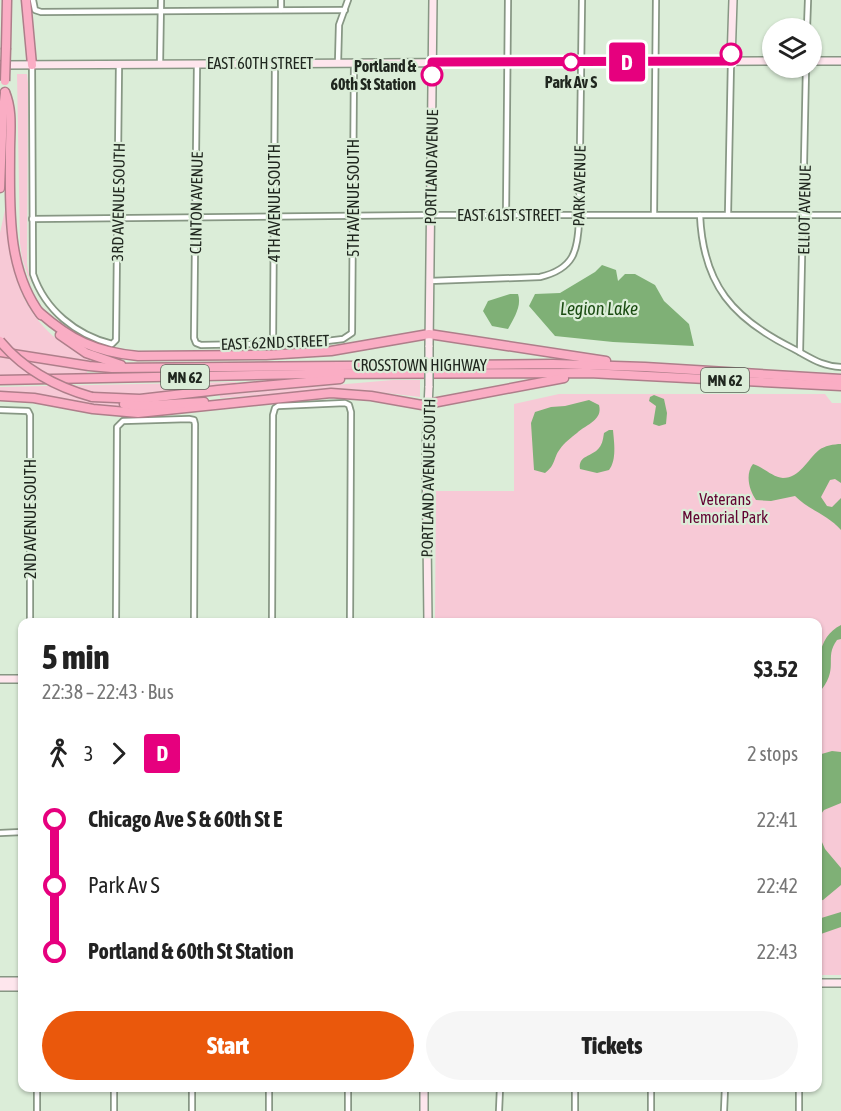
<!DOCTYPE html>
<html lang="en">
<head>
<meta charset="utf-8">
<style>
  body { margin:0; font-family:"Asap Condensed",sans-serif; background:#f6f6f6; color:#222; height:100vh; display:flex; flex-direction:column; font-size:22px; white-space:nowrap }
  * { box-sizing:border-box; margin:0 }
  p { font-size:20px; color:#767676 }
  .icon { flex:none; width:33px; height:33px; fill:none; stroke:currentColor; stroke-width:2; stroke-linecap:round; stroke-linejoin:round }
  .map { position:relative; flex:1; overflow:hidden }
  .drawer { position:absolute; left:18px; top:618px; width:804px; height:474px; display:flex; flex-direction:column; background:#fff; border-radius:12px; box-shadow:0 2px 4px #0004 }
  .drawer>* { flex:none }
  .badge { padding:0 12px; border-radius:4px; font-size:21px; line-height:39px }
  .controls { position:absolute; left:762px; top:18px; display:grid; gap:12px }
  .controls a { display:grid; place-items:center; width:60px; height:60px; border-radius:50%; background:#fff; box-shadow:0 2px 4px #0004; font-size:30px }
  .map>.badge { position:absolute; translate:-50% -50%; box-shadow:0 0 0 3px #fff }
  .legs { display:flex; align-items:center; gap:9px; height:66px; padding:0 24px; font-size:20px }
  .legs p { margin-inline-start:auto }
  .headline { display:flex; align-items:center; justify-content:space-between; height:102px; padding:0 24px }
  h1 { font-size:33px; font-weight:800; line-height:45px }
  .action { display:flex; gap:12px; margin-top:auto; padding:12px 24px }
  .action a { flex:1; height:69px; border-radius:36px; background:#ea580c; color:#fff; font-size:24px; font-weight:800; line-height:69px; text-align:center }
  .action a+a { background:#f6f6f6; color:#222 }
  ul { padding:0 24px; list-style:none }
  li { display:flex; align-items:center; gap:21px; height:66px; font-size:22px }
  li i { display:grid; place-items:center; width:9px; height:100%; margin:0 8px; background:currentColor }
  li i::after { content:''; width:15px; height:15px; margin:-8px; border:4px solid; border-radius:50%; background:#fff }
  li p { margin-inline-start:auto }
  li:first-child i { background:linear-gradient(#0000 50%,currentColor 0) }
  li:last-child i { background:linear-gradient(currentColor 50%,#0000 0) }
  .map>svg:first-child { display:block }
</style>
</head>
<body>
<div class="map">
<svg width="841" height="1111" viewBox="0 0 841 1111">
  <rect width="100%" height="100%" fill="#dbedd8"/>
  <g fill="#f7c9d6">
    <polygon points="17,74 27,74 28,83 27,264 31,284 22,258 20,243"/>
    <path d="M6,205H8C9,257 12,298 53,336C64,346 82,352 91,361L0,347V233Z"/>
    <polygon points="0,357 87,371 87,374 0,377"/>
    <polygon points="393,380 420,380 420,397 352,389 220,398 220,395"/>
    <polygon points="236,382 235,385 182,391 135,411 0,394 0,387"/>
    <polygon points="559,394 825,394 832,403 841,403 841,975 818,975 818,622 435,622 436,491 514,491 514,404"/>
  </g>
  <g fill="#7fb076">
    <polygon points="602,265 616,270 618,281 625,274 635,274 655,285 664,301 689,324 694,346 613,342 555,336 529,306 535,294 560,293 595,272"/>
    <path d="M510,294H518C522,306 514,318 508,329L492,326L483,311L488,301Z"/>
    <polygon points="654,395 664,399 667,413 666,424 659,426 653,424 656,406 649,401 650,397"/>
    <path d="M589,400L599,405C603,420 587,424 577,433C572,437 564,443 560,449C553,458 556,465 545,473L534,470L531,423L535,412L551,407L565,406Z"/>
    <path d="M609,430H613C614,442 617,460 609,470L597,473L580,469C578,455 592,457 599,448C603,443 603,438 604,433Z"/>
    <path d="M841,444V483L835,479L830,480L821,497L827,506L832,507L841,498V530C828,515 809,510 795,496L771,501L756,500C749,490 745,474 753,464C763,467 772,477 783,478C800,478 807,460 819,450C824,446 834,444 841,444Z"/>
    <path d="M841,625V639L837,640C823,659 841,668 818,694C817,669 816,637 841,625Z"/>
    <polygon points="832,751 841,752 841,803 824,810 818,818 818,755"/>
    <polygon points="818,833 825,849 841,868 841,885 823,900 818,901"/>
    <polygon points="841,912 841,927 818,935 818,919"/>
  </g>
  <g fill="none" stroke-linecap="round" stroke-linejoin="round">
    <defs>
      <g id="street">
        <polyline points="33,0 35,10 41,12 345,10"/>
        <polyline points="281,0 281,10"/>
        <polyline points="807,28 808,0"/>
        <polyline points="338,63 339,25 348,0"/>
        <polyline points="160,64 161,0"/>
        <polyline points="197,64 194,338 196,343 201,345 310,343 343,339 352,333 354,63"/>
        <path d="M32,65L33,274C45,310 76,335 112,344L116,340L119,64"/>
        <polyline points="654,214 656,0"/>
        <polyline points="728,214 731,61"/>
        <polyline points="506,215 508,0"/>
        <path d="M700,215C703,285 733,319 794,349C811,358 821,366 841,367"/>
        <polyline points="32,219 430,215 841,215"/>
        <path d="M429,281L540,277C574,269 578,251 579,220L582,0"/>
        <polyline points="273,343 275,63"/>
        <polyline points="800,352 806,68"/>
        <polyline points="0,410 28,411 30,415 30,622"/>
        <polyline points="116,622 117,427 123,421 189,419 194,420 195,424 194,622"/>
        <polyline points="272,622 273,415 275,408 278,406 345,403 349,405 351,412 350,622"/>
        <polyline points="0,833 22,832"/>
        <polyline points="37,1111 37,1088"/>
        <polyline points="114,1111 114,1088"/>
        <polyline points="192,1111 192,1088"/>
        <polyline points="269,1111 269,1088"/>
        <polyline points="348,1111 348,1088"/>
        <polyline points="499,1111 500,1088"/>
        <polyline points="575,1111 575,1088"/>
        <polyline points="651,1111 651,1088"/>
        <polyline points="724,1111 725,1088"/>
        <polyline points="799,1111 799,1088"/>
      </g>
      <g id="secondary">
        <polyline points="731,61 733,0"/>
        <polyline points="812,61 841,61"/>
        <polyline points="0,65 772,61"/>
        <polyline points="429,347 433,0"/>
        <polyline points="428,622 426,449 429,386"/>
        <polyline points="0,679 22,679"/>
        <polyline points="0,981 22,981"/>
        <polyline points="818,983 841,983"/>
        <polyline points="0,987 22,987"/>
        <polyline points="424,1111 424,1088"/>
      </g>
      <g id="highway">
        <polyline points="26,0 32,65"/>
        <polyline points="6,48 7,0"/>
        <path d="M5,92C13,111 10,131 10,151C10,207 6,269 41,315"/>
        <polyline points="0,188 3,110 5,93"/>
        <path d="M39,312C71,340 95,352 138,356L266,355L331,351L429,334L606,361"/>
        <polyline points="60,335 86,353 121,365"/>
        <polyline points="0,352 89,366 112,368 553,364 645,367 841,379"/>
        <polyline points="0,380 307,374 589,373 841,386"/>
        <polyline points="0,396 34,398 93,409 138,413 331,393 371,396 422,405 564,378"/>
        <polyline points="92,397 140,399 218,390 340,379"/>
        <polyline points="124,404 137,406 204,402"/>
      </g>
    </defs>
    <use href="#street" stroke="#879784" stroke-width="8"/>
    <use href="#secondary" stroke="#879784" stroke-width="10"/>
    <use href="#highway" stroke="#ae7e8a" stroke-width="11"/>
    <use href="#street" stroke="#fff" stroke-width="4.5"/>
    <use href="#secondary" stroke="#fee6ed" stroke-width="7"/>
    <use href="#highway" stroke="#faadc4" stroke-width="8"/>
    <defs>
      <polyline id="secondary-bridge" points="429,347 429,386"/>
      <g id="highway-bridge">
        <polyline points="5,81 6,48"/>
        <path d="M0,341C24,370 57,387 92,397"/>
      </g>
    </defs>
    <use href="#secondary-bridge" stroke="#879784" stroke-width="10" stroke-linecap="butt"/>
    <use href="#highway-bridge" stroke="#ae7e8a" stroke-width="11" stroke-linecap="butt"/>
    <use href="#secondary-bridge" stroke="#fee6ed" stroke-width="7"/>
    <use href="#highway-bridge" stroke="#faadc4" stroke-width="8"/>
  </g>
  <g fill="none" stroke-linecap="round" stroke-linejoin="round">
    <defs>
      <polyline id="line-1" points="432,75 432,62 731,61 731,54"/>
    </defs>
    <use href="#line-1" stroke="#fff" stroke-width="14"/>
    <use href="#line-1" stroke="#e6007e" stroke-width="9"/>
  </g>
  <g fill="#fff" stroke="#e6007e" stroke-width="3">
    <circle cx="731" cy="54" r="10"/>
    <circle cx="571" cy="62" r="8"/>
    <circle cx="432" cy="75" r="10"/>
  </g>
  <g text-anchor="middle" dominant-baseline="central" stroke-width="4.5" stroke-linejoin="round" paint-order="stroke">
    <g fill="#dbedd8" stroke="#586256" stroke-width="1.5">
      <rect x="161" y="365" width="48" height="24" rx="4.5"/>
      <rect x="701" y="368" width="48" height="24" rx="4.5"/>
    </g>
    <g font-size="15" font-weight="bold" fill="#20271f">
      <text x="185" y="377">MN 62</text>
      <text x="725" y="380">MN 62</text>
    </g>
    <g font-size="16" fill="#20271f" stroke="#dbedd8">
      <text x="260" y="63">EAST 60TH STREET</text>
      <text transform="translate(431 167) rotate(-89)">PORTLAND AVENUE</text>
      <text transform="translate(579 186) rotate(-89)">PARK AVENUE</text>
      <text transform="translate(353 198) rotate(-90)">5TH AVENUE SOUTH</text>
      <text transform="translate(118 202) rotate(-89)">3RD AVENUE SOUTH</text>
      <text transform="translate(196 203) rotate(-89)">CLINTON AVENUE</text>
      <text transform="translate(274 203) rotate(-90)">4TH AVENUE SOUTH</text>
      <text transform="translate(804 210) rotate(-89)">ELLIOT AVENUE</text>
      <text x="509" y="215">EAST 61ST STREET</text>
      <text transform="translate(275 342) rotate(-2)">EAST 62ND STREET</text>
      <text x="420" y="365">CROSSTOWN HIGHWAY</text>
      <text transform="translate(428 478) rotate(-89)">PORTLAND AVENUE SOUTH</text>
      <text transform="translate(30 519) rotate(-90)">2ND AVENUE SOUTH</text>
    </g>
    <g font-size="16" font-weight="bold" fill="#20271f" stroke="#dbedd8" text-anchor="end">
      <text x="416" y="66">Portland &amp;<tspan x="416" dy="18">60th St Station</tspan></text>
      <text x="571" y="82" text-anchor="middle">Park Av S</text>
    </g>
    <g font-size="16" fill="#620332" stroke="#dbedd8">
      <text x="725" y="499">Veterans<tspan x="725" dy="18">Memorial Park</tspan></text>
    </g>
    <g font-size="18" font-style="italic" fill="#1a4b11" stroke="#dbedd8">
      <text x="599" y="308">Legion Lake</text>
    </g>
  </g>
</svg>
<div class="controls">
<a><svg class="icon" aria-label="layers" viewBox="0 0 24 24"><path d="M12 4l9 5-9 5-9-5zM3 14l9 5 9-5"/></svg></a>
</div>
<b class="badge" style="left:627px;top:62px;background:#e6007e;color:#fff">D</b>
<section class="drawer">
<div class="headline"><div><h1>5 min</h1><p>22:38 – 22:43 · Bus</p></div><b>$3.52</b></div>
<div class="legs"><svg class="icon" aria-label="walk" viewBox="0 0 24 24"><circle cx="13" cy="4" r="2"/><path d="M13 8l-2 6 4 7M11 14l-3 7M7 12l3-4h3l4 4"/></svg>3<svg class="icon" aria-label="forward" viewBox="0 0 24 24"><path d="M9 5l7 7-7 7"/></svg><b class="badge" style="background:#e6007e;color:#fff">D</b><p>2 stops</p></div>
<ul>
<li><i style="color:#e6007e"></i><b>Chicago Ave S &amp; 60th St E</b><p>22:41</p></li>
<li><i style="color:#e6007e"></i><span>Park Av S</span><p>22:42</p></li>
<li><i style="color:#e6007e"></i><b>Portland &amp; 60th St Station</b><p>22:43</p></li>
</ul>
<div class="action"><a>Start</a><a>Tickets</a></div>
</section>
</div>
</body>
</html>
